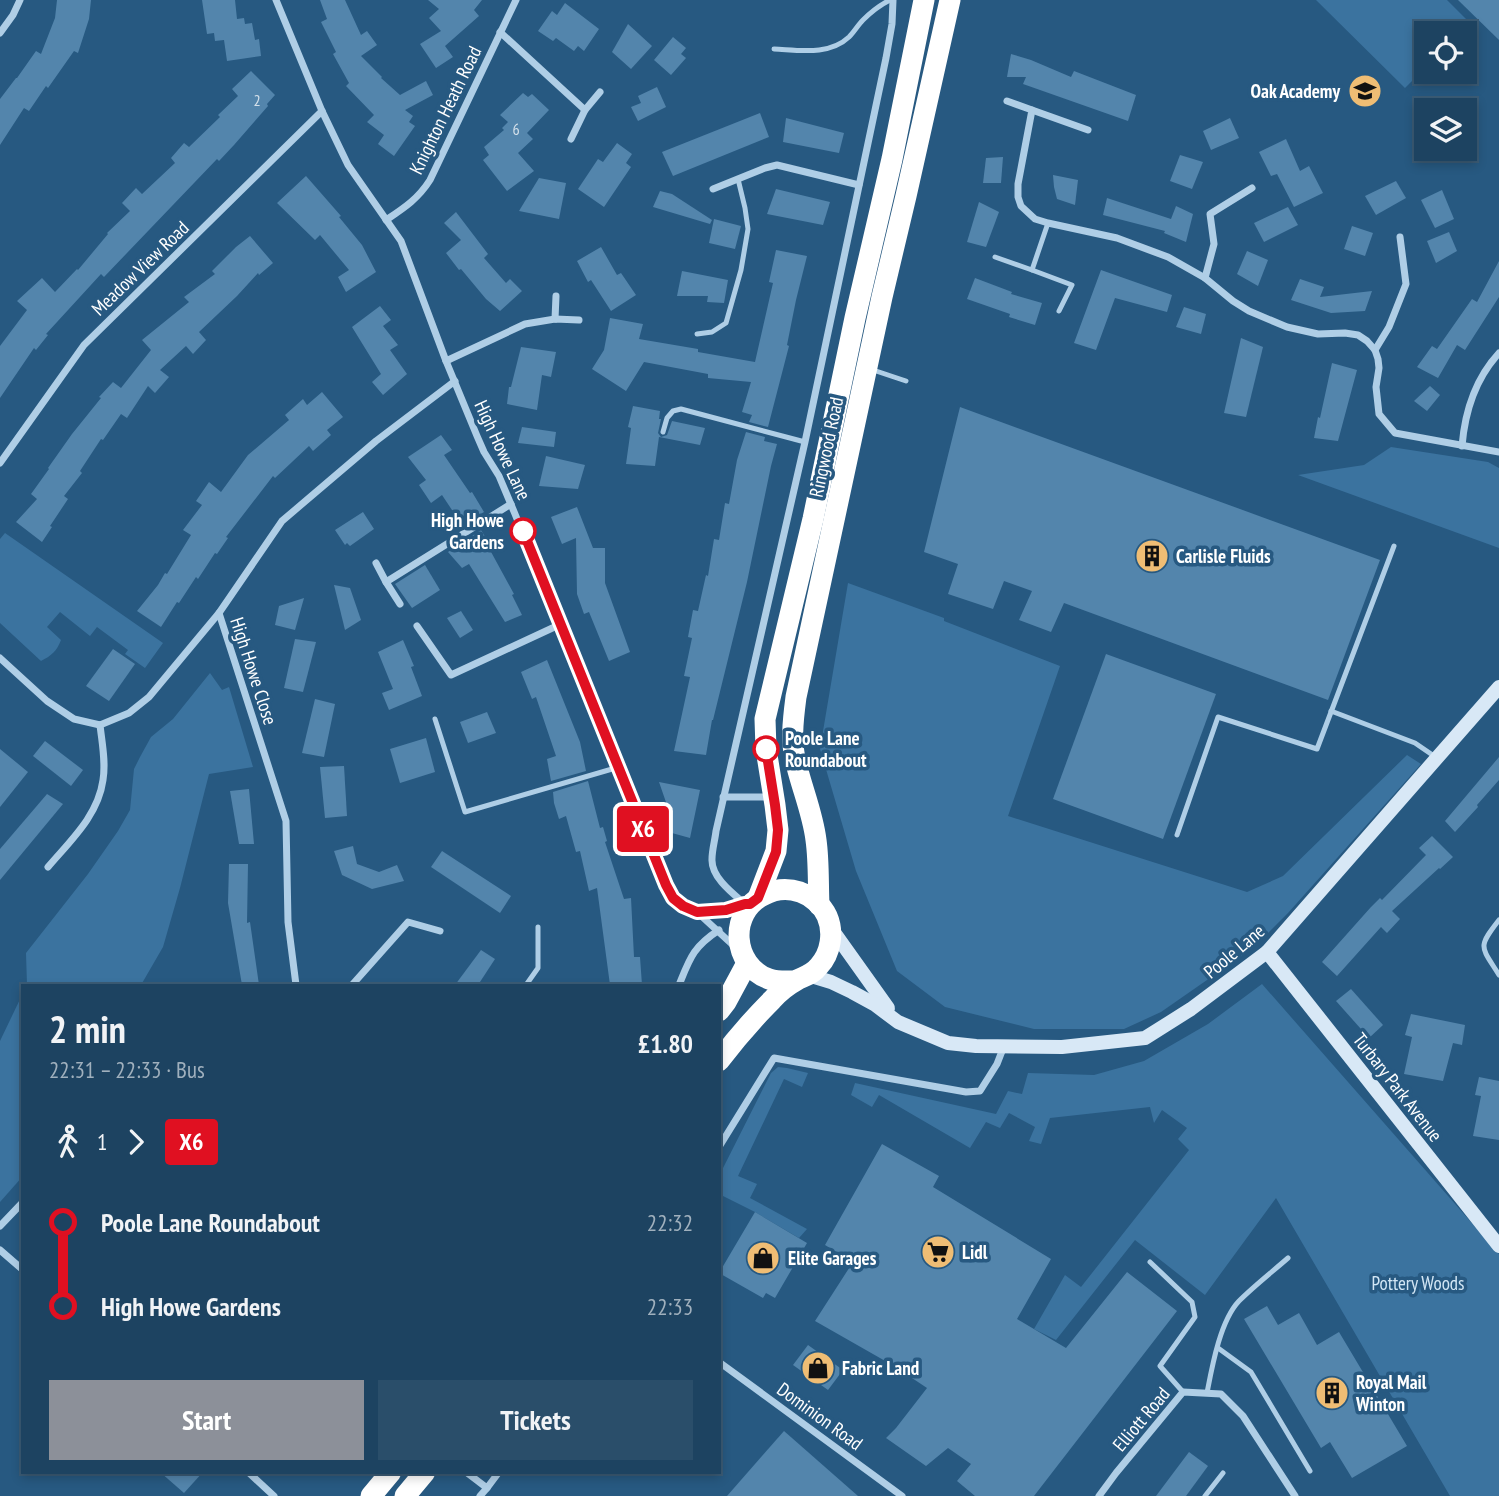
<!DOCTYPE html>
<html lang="en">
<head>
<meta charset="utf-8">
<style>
  body { margin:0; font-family:"PT Sans Narrow",sans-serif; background:#2a4e6a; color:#f1f3f6; height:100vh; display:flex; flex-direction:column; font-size:26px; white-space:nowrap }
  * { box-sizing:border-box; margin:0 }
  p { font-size:23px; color:#a0b0bd }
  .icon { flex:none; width:38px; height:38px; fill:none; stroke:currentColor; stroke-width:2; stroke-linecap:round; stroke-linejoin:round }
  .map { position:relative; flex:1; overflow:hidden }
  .sheet { position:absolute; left:21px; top:984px; width:700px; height:490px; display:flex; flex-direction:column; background:#1d4361; border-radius:0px; box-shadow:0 4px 10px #0003,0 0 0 2px #3b5c76 }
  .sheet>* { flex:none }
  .badge { padding:0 14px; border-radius:5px; font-size:24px; line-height:46px }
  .controls { position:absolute; left:1414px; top:21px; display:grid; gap:14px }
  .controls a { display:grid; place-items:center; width:63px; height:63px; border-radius:0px; background:#1d4361; box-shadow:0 4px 10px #0003,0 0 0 2px #3b5c76; font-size:35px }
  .map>.badge { position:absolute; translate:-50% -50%; box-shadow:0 0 0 4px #fff }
  .legs { display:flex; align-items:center; gap:10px; height:77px; padding:0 28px; font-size:23px }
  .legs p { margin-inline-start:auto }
  .summary { display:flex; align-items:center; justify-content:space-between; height:119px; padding:0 28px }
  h1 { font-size:38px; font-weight:700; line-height:52px }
  .action { display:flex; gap:14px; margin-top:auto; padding:14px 28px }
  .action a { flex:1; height:80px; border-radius:0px; background:#8c9099; color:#fff; font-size:28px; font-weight:700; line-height:80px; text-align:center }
  .action a+a { background:#2a4e6a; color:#f1f3f6 }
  ul { padding:0 28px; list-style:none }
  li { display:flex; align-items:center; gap:24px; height:84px; font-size:26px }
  li i { display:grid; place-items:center; width:10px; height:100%; margin:0 9px; background:currentColor }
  li i::after { content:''; width:18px; height:18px; margin:-9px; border:5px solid; border-radius:50%; background:#1d4361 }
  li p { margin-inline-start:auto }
  li:first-child i { background:linear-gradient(#0000 50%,currentColor 0) }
  li:last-child i { background:linear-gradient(currentColor 50%,#0000 0) }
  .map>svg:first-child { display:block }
</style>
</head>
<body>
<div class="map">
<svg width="1499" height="1496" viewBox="0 0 1499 1496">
  <rect width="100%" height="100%" fill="#275981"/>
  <g fill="#3b739f">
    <polygon points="1316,0 1447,0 1470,23 1460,33 1426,33 1426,67 1405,88"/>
    <polygon points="1391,447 1488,462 1499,468 1499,548 1298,475 1364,465"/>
    <path d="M5,533L163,643L145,668L125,654L128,650L97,627L90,636L60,612L47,627L61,640C57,651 51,656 41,661L0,623V539Z"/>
    <polygon points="848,583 944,618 944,621 1060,666 1008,816 1247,892 1283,876 1407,755 1421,764 1288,913 1253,948 1161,1012 1124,1029 1034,1029 945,1007 897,971 856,871 820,749"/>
    <polygon points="210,673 222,690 229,687 253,767 209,774 180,888 163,947 141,985 27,985 26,953 88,874 118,831 130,810 134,769 140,757 151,737 173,719"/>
    <polygon points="1262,984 1499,1254 1499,1496 1450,1496 1276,1198 1205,1295 1135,1240 1056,1340 1034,1329 1065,1275 1081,1287 1189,1150 1178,1139 1187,1128 1162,1110 1154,1123 1150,1107 1050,1118 1041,1144 1029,1141 1035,1127 1009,1113 1000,1128 986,1122 970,1148 879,1095 872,1107 851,1095 855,1083 996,1114 1008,1091 1022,1094 1028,1073 1094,1075 1144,1061 1208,1024"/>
    <polygon points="23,993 23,1176 0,1202 0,1041"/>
    <polygon points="778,1067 787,1068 808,1073 802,1087 784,1079 738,1176 757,1184 750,1198 807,1229 799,1238 755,1212 719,1194 719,1176 771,1073"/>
  </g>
  <g fill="#5385ac">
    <polygon points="57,0 91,0 89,19 78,53 74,51 48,88 46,86 29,111 24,108 0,145 0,99 16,78 17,78 36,51 41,54 55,18"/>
    <polygon points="202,0 235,0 237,19 244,18 245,24 252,23 255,40 259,39 261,56 227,61 224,40 215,41 214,33 207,34"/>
    <polygon points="320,0 345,0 361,35 367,31 377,45 361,56 382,77 381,78 400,95 426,81 433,95 405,110 413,116 409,122 415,126 394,156 378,144 384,135 367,122 374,115 346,86 349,83 333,54 336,52 321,22 327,19"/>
    <polygon points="428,0 482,0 474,10 479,16 445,46 453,57 436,68 420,44 441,31 429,18 439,9"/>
    <polygon points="1458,0 1499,0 1499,40"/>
    <polygon points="565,3 599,29 584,51 578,46 574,51 556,38 553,41 538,31 552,11 557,15"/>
    <polygon points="628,24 652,46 631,69 612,52"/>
    <polygon points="673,37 686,48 681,54 686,58 671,75 654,60"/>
    <polygon points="1011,54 1031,60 1071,77 1074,71 1136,95 1128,121 1023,84 1026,77 1007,77"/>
    <polygon points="251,71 275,95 267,104 268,106 234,145 219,161 217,159 104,277 101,274 46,334 48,335 36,350 34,348 0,398 0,346 27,310 17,301 42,278 55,292 77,269 78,270 108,234 107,233 130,211 122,203 136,188 142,194 175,163 171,158 184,143 189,147 220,117 218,115 238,96 232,89"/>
    <polygon points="657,87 666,107 638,121 631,107 641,103 638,96"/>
    <polygon points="523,93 528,97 532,94 549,110 527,133 533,139 518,153 534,171 507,191 483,160 489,155 484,147 504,130 502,128 508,122 500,115"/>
    <polygon points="760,113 769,137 673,176 662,152"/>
    <polygon points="786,118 844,133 839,153 783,142"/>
    <polygon points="1230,118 1239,138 1211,150 1203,131"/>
    <polygon points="1286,139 1300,171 1309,166 1323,193 1294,207 1277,174 1271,176 1259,152"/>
    <polygon points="617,143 632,154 626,163 631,167 604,207 578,189 598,159 603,162"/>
    <polygon points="1180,155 1203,162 1192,189 1170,181"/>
    <polygon points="1003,157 1001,183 983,183 986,158"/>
    <polygon points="1053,175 1078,180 1075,205 1057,199 1054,187"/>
    <polygon points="306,176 341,216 339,217 362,245 376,272 346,292 338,277 349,270 320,235 315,240 277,203"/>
    <polygon points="539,178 566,183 559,219 519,211"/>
    <polygon points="1396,181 1406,198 1376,215 1365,196"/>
    <polygon points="776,189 830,202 823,225 767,214"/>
    <polygon points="1442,190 1454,219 1435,228 1421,200"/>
    <polygon points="660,191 672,194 712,220 710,224 653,207"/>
    <polygon points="1107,198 1171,219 1176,206 1193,214 1186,242 1164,233 1165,231 1103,215"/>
    <polygon points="979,202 999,212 986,247 967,242"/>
    <polygon points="1288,207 1298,225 1264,242 1254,223"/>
    <polygon points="456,212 488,254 484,258 506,283 510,279 522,291 500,311 486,299 461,269 459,270 446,253 461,240 444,223"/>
    <polygon points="714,219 741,226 735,249 709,243"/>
    <polygon points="1352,226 1373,233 1365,256 1344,249"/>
    <polygon points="1449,232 1457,251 1436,263 1427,241"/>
    <polygon points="250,236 273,263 259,275 258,273 237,296 199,332 206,340 193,354 186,346 160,370 169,377 155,393 148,386 127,418 121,414 103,440 101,439 80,471 82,473 64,496 68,499 50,526 52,527 42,542 16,522 37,499 31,494 49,469 48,468 72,434 101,398 99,397 113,382 121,388 151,350 142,340 189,302 184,297 215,274 212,271 236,247"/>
    <polygon points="601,247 617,275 621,273 636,295 611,311 591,280 588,282 577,261"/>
    <polygon points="776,250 807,256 796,300 787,345 789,346 768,427 749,422 752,415 742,412 751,382 708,378 708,374 644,362 626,391 592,369 604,350 610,318 643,324 639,339 698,349 698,352 755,362 773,283 769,282"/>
    <polygon points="1247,251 1268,260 1258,286 1237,274"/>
    <polygon points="1499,261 1499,297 1465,350 1457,345 1438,378 1417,367 1432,346 1437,349 1472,299 1477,302"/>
    <polygon points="1101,270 1172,295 1167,312 1115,298 1096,350 1074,343"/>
    <polygon points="682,271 728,280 724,303 707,302 708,296 677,296"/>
    <polygon points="975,278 1012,292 1011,294 1042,303 1035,325 1009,317 1010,314 967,299"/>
    <polygon points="1300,279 1324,287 1320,297 1372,291 1365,311 1331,313 1291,300"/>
    <polygon points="380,306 391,320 383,326 398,345 390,350 407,374 383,395 372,382 381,374 352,327"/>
    <polygon points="1184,307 1206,314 1201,334 1176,327"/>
    <polygon points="1241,338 1263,347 1246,417 1224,413"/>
    <polygon points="521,347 556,352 551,377 542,375 537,410 507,404 509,387 511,387"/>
    <polygon points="1332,363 1357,370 1338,441 1314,438 1318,417 1320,418"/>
    <polygon points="1430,386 1440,395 1427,411 1414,401"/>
    <polygon points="322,392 343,417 327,430 331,435 313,451 309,446 275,478 273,476 226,537 228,538 217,554 215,553 198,579 196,577 179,603 177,602 161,627 137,611 158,585 165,573 167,574 191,535 183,530 202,505 196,501 209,482 221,492 248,455 289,420 285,415 303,399 307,405"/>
    <polygon points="633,406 660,411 659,419 661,419 658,433 661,437 667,435 672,421 705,428 700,445 659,437 655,466 626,464 631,428 628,427"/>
    <polygon points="960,407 1380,560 1328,700 1064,603 1051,632 1019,620 1032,591 1004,581 993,609 948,594 958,564 924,552"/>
    <polygon points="522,427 556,432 554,447 518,443"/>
    <polygon points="746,432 765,437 764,441 777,444 771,466 747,582 713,720 712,720 706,755 674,751 690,677 684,676 692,638 688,637 693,610 698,611 706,575 708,576 714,539 719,540 725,503 729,504 737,460"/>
    <polygon points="441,435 452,450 444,455 470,493 472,492 484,512 462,525 442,495 431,503 419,485 426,480 408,457"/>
    <polygon points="546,456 585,465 578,489 539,486"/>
    <polygon points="577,507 593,548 605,548 605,583 630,652 609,661 589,612 584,614 577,594 576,538 562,544 551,517"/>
    <polygon points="363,512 374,529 350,546 347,543 345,545 335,530"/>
    <polygon points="481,530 492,548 490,550 514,594 512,595 522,615 505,622 469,564 462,568 448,552"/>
    <polygon points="425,565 440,590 412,608 395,584"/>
    <polygon points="334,585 350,588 361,620 345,630"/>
    <polygon points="304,598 295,630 275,625 279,606"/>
    <polygon points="461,611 473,630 460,638 447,618"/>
    <polygon points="295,639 316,642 303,692 284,688"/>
    <polygon points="403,640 414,666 411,667 422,696 389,710 382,693 393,689 378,652"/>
    <polygon points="113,649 135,664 109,701 86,686"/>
    <polygon points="1106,654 1216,694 1163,839 1053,799"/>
    <polygon points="547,660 580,742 586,771 551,781 547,759 556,756 536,697 532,699 521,672"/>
    <polygon points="315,699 335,704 324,757 302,753"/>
    <polygon points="487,712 496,733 468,743 460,722"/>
    <polygon points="426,738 435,772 400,783 390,749"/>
    <polygon points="45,741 83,770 71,786 33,756"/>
    <polygon points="0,749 28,772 0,807"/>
    <polygon points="1499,757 1499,780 1477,805 1478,807 1455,832 1445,821"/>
    <polygon points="344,766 347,816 325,818 320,767"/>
    <polygon points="588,781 600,828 603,827 607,841 605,842 624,899 631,898 634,957 640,957 642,985 610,985 597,888 589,891 580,851 576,852 566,816 559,819 554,803 553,792"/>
    <polygon points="659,782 700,790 690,838 661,830 668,808"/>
    <polygon points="249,789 254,844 239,844 230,791"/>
    <polygon points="47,794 63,804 0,880 0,849"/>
    <polygon points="1432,836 1453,857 1440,869 1439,868 1392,911 1400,919 1387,933 1381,927 1337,976 1322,962 1371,907 1380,898 1382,900 1426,855 1419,848"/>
    <polygon points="353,846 357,864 379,872 397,865 404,881 372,889 342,875 334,851"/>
    <polygon points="442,851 511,896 500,913 431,867"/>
    <polygon points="229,864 248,864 247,923 250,922 259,985 242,985 228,903"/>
    <polygon points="481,950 495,959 478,985 455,985"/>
    <polygon points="1351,989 1383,1025 1369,1038 1336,1001"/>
    <polygon points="1411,1014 1465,1025 1462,1045 1453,1043 1443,1081 1404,1074 1412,1037 1405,1035"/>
    <polygon points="1479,1077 1499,1081 1499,1140 1473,1136 1481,1096 1475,1095"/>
    <polygon points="882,1144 939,1176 933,1187 1051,1259 1017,1319 1066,1348 1127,1272 1177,1311 1034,1496 975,1496 957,1481 971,1464 948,1448 926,1466 886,1438 896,1428 927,1388 894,1366 815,1321 853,1262 825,1245"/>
    <polygon points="755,1212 807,1243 775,1298 766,1293 763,1298 719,1273"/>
    <polygon points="1267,1306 1278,1325 1299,1313 1317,1345 1339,1332 1407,1446 1352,1478 1330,1442 1321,1448 1244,1319"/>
    <polygon points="808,1345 843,1370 828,1390 793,1365"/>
    <polygon points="784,1431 858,1496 727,1496"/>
    <polygon points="1189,1452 1208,1466 1186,1496 1156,1496"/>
    <polygon points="160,1472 203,1472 184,1493"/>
  </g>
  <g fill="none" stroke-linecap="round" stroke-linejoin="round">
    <g stroke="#afcee6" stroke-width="5">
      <path d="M774,49C798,50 829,56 849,37C854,32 858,25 863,20C871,12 880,5 890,0"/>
      <polyline points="995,257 1032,270 1048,223"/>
      <polyline points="1032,270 1072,285 1059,311"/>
      <polyline points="697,334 712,332 726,323 741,270 748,229 745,208 738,179"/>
      <polyline points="873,370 906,381"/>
      <polyline points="663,432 667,418 673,411 681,409 805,442"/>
      <polyline points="1331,711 1415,743 1434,756"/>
      <polyline points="435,719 465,812 619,767"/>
      <polyline points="1177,835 1218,717 1317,749 1394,546"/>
      <path d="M1499,920C1477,948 1481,946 1499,975"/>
      <polyline points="526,985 538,968 538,927"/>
      <polyline points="1150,1262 1192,1302 1195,1317 1160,1366 1183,1392"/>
      <polyline points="1218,1348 1251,1372 1310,1471"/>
      <path d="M1207,1393C1212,1367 1220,1321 1239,1301C1254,1286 1272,1272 1288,1258"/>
      <polyline points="1205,1496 1223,1473"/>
    </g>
    <g stroke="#afcee6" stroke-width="7">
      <polyline points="276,0 322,111 348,165 401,241 446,361 477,436 484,452 499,476 515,514 666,885 673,898 683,906 697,912 734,946"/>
      <polyline points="500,32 585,110 600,92"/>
      <polyline points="0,33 13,15 20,0"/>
      <polyline points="1007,101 1032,110 1018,184 1018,197 1021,206 1035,219 1048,223 1117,238 1168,257 1205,278 1233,301 1249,311 1287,327 1318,334 1345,333 1358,335 1367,341 1375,350 1378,359 1379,368 1376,387 1379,414 1395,433 1499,452"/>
      <polyline points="1032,110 1088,130"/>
      <polyline points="571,139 585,110"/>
      <polyline points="713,189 765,168 777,165 859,185"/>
      <path d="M386,220C404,208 418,199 430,180L516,0"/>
      <polyline points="1205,278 1214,244 1210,214 1252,188"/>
      <polyline points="555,319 556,296"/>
      <polyline points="1375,350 1389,327 1406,284 1400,237"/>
      <polyline points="446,361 525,324 555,319 579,320"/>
      <path d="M1462,446C1465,410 1475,379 1499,353"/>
      <polyline points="0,463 84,345 322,111"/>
      <polyline points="376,563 386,582"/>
      <polyline points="400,604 386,582 511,504"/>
      <polyline points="417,626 451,675 561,624"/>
      <polyline points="0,658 47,701 74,719 100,725 129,713 149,697 219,613"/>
      <polyline points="723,797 771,797"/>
      <path d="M48,867C70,841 98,816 103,780C106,762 102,743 100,725"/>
      <path d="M745,904C732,893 711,877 712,859C712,850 715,840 716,831L805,442L886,58L892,24L893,0"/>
      <polyline points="697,912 726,910 744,904"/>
      <polyline points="296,985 288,922 286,821 219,613 282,521 376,441 455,381"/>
      <polyline points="352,985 408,922 440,931"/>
      <path d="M679,985C690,958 693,947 719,930"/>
      <polyline points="719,1147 774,1058 966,1092 980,1091 997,1064 1004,1046"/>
      <polyline points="0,1226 23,1202"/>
      <polyline points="0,1250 23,1270"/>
      <polyline points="719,1362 902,1496"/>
      <polyline points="248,1472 274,1496"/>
      <polyline points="466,1472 487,1488 499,1472"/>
      <polyline points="480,1496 487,1488"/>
      <polyline points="1099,1496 1116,1473 1183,1392 1221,1394 1243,1416 1295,1496"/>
    </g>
    <g stroke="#d8e8f6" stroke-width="14">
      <polyline points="831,928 888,1008"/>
      <polyline points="1267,952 1499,1246"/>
      <polyline points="808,975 831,982 852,992 874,1004 898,1022 948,1043 976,1046 1062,1047 1145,1038 1191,1009 1267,952 1499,687"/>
    </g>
    <g stroke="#fff" stroke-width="21">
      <polyline points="758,898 776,851 778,830 775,805 766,749 765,719 813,519 855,318 892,159 924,0"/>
      <path d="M819,905C818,884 819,861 816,840C813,815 803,791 797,767C790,743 793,720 796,697L882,297L906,196L950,0"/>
      <polyline points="719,1011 726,1002 747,963"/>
      <path d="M719,1061C735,1040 753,1019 772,1000C778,993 788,985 797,980C805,976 813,974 819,966C831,953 834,932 827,916C822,905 811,896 800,892C788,888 775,889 764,895C728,912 732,966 769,979C778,982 786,981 795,981"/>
      <polyline points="371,1496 391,1472"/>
      <polyline points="405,1496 425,1472"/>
    </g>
  </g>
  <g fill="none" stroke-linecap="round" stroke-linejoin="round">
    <defs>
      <polyline id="line-1" points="523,531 666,885 673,898 683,906 697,912 726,910 745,904 750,904 758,898 776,852 778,830 775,805 766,749"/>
    </defs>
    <use href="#line-1" stroke="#fff" stroke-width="16"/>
    <use href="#line-1" stroke="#e01021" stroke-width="10"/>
  </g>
  <defs>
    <symbol id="school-disc" viewBox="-11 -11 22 22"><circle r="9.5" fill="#efbd74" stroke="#275981"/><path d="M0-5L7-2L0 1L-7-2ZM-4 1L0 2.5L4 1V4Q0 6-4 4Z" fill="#111"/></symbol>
    <symbol id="building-disc" viewBox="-11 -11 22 22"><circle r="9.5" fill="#efbd74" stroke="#275981"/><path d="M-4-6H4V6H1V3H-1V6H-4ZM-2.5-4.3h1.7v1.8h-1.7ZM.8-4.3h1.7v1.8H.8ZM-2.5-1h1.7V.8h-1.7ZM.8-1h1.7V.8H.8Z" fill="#111"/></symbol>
    <symbol id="supermarket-disc" viewBox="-11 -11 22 22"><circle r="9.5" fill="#efbd74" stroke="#275981"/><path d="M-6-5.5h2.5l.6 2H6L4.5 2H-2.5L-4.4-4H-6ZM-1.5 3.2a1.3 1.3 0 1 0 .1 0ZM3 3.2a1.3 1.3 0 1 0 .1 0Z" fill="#111"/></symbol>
    <symbol id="shop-disc" viewBox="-11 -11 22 22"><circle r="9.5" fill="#efbd74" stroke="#275981"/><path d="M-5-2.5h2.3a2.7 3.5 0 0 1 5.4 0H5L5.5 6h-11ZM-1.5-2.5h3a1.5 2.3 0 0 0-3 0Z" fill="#111"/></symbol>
  </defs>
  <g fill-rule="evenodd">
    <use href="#school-disc" x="1346" y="72" width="38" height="38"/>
    <use href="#building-disc" x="1133" y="537" width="38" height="38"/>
    <use href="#supermarket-disc" x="919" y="1233" width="38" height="38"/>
    <use href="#shop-disc" x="744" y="1239" width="38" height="38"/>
    <use href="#shop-disc" x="799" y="1349" width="38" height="38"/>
    <use href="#building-disc" x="1313" y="1374" width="38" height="38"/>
  </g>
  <g fill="#fff" stroke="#e01021" stroke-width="3.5">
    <circle cx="523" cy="531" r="12"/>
    <circle cx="766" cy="749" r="12"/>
  </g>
  <g text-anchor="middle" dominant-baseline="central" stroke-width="7" stroke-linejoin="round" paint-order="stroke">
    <g font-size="16" fill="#d4e0ea">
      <text x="257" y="100">2</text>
      <text x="516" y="129">6</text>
    </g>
    <g font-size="19" font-weight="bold" fill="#fff" stroke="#275981" text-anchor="start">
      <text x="1340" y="91" text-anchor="end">Oak Academy</text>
      <text x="1176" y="556">Carlisle Fluids</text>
      <text x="962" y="1252">Lidl</text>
      <text x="788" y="1258">Elite Garages</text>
      <text x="842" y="1368">Fabric Land</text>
      <text x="1356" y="1382">Royal Mail<tspan x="1356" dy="22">Winton</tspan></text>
    </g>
    <g font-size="19" fill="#fff" stroke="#275981">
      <text transform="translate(445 110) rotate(-64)">Knighton Heath Road</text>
      <text transform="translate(140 268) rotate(-44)">Meadow View Road</text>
      <text transform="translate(826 447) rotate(-78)">Ringwood Road</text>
      <text transform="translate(503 450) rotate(65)">High Howe Lane</text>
      <text transform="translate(254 671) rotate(72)">High Howe Close</text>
      <text transform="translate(1234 951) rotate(-40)">Poole Lane</text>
      <text transform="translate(1398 1087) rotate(52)">Turbary Park Avenue</text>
      <text transform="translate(820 1416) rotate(36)">Dominion Road</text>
      <text transform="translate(1141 1419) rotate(-50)">Elliott Road</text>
    </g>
    <g font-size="19" font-weight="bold" fill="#fff" stroke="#275981" text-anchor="end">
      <text x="504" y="520">High Howe<tspan x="504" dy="22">Gardens</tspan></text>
      <text x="785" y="738" text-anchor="start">Poole Lane<tspan x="785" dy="22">Roundabout</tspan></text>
    </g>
    <g font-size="19" fill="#d2e6f5" stroke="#275981">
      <text x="1418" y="1283">Pottery Woods</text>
    </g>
  </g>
</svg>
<div class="controls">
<a><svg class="icon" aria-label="locate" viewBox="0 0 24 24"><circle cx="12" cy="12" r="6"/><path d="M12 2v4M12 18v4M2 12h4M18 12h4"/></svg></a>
<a><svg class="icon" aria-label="layers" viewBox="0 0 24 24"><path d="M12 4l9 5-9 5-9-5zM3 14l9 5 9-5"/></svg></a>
</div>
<b class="badge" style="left:643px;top:829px;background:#e01021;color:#fff">X6</b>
<section class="sheet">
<div class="summary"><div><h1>2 min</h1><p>22:31 – 22:33 · Bus</p></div><b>£1.80</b></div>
<div class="legs"><svg class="icon" aria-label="walk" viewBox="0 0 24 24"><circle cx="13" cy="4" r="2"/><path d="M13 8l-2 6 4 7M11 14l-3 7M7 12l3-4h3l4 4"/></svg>1<svg class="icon" aria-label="forward" viewBox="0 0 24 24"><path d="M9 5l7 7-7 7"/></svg><b class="badge" style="background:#e01021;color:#fff">X6</b></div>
<ul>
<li><i style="color:#e01021"></i><b>Poole Lane Roundabout</b><p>22:32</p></li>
<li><i style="color:#e01021"></i><b>High Howe Gardens</b><p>22:33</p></li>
</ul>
<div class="action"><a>Start</a><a>Tickets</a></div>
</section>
</div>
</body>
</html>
